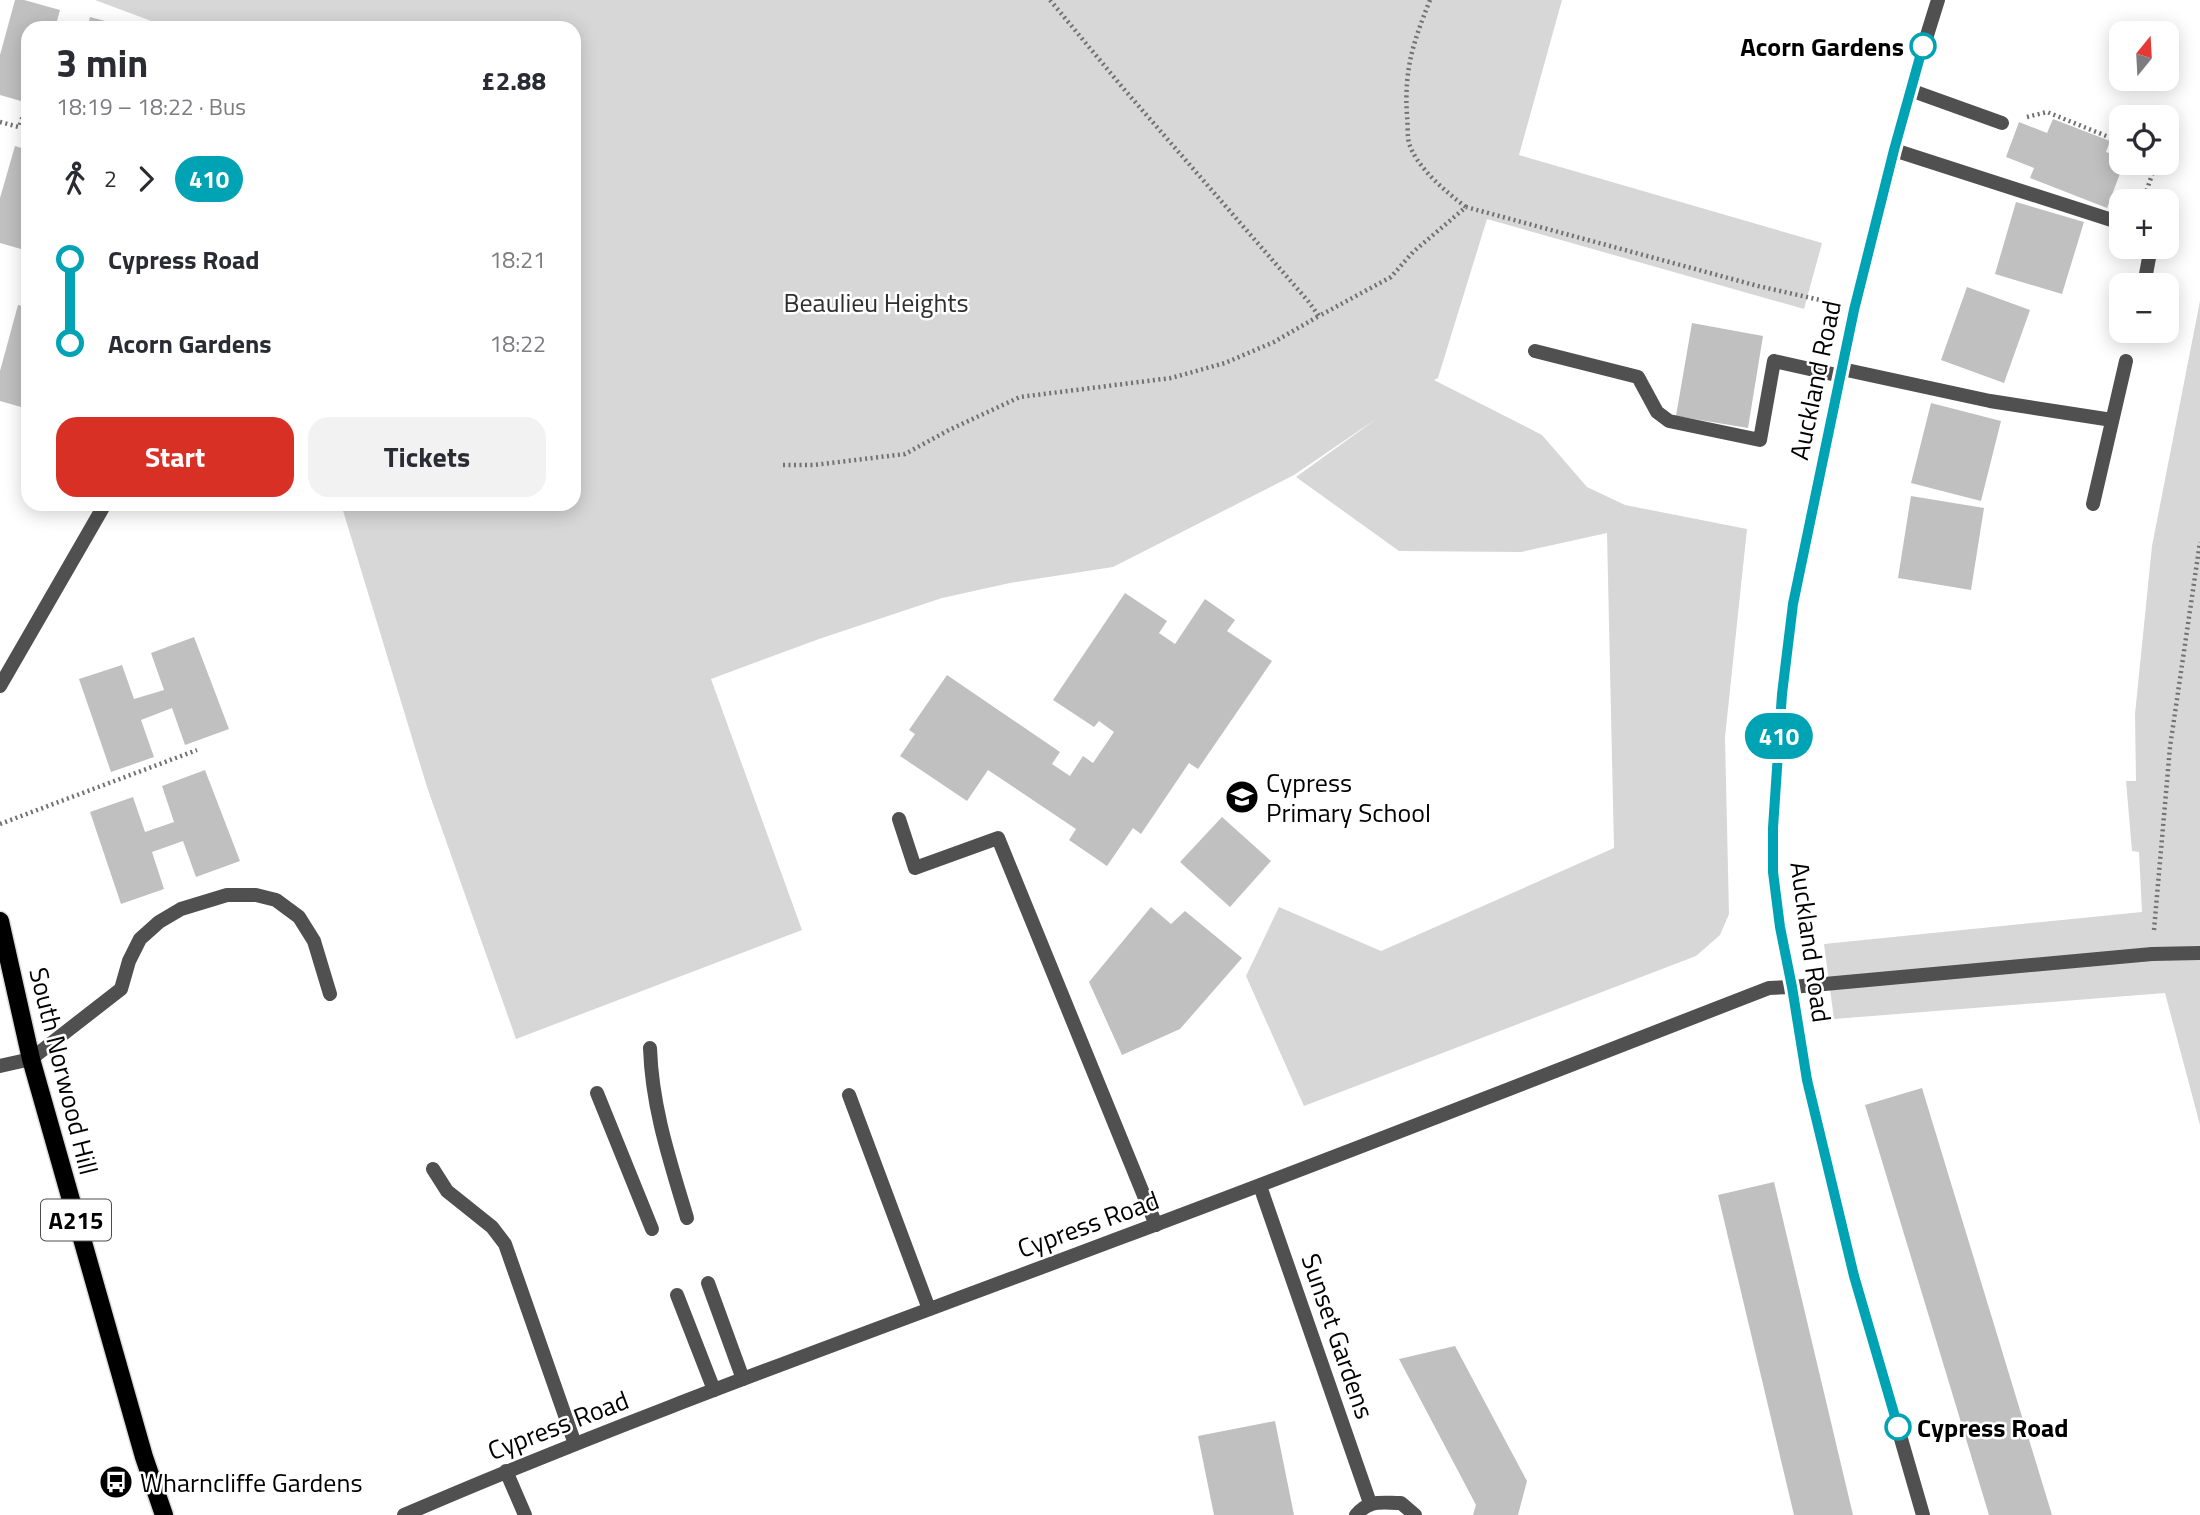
<!DOCTYPE html>
<html lang="en">
<head>
<meta charset="utf-8">
<style>
  body { margin:0; font-family:"Titillium Web",sans-serif; background:#f2f2f3; color:#2b2b33; height:100vh; display:flex; flex-direction:column; font-size:26px; white-space:nowrap }
  * { box-sizing:border-box; margin:0 }
  p { font-size:23px; color:#7c7c81 }
  .icon { flex:none; width:38px; height:38px; fill:none; stroke:currentColor; stroke-width:2; stroke-linecap:round; stroke-linejoin:round }
  .map { position:relative; flex:1; overflow:hidden }
  .panel { position:absolute; left:21px; top:21px; width:560px; height:490px; display:flex; flex-direction:column; background:#fff; border-radius:21px; box-shadow:0 4px 18px #0003 }
  .panel>* { flex:none }
  .badge { padding:0 14px; border-radius:23px; font-size:24px; line-height:46px }
  .needle { width:46px; rotate:18deg }
  .tools { position:absolute; left:2109px; top:21px; display:grid; gap:14px }
  .tools a { display:grid; place-items:center; width:70px; height:70px; border-radius:14px; background:#fff; box-shadow:0 4px 18px #0003; font-size:35px }
  .map>.badge { position:absolute; translate:-50% -50%; box-shadow:0 0 0 4px #fff }
  .legs { display:flex; align-items:center; gap:10px; height:77px; padding:0 35px; font-size:23px }
  .legs p { margin-inline-start:auto }
  .head { display:flex; align-items:center; justify-content:space-between; height:119px; padding:0 35px }
  h1 { font-size:38px; font-weight:700; line-height:52px }
  .primary-button { display:flex; gap:14px; margin-top:auto; padding:14px 35px }
  .primary-button a { flex:1; height:80px; border-radius:21px; background:#d93025; color:#fff; font-size:28px; font-weight:700; line-height:80px; text-align:center }
  .primary-button a+a { background:#f2f2f3; color:#2b2b33 }
  ul { padding:0 35px; list-style:none }
  li { display:flex; align-items:center; gap:24px; height:84px; font-size:26px }
  li i { display:grid; place-items:center; width:10px; height:100%; margin:0 9px; background:currentColor }
  li i::after { content:''; width:18px; height:18px; margin:-9px; border:5px solid; border-radius:50%; background:#fff }
  li p { margin-inline-start:auto }
  li:first-child i { background:linear-gradient(#0000 50%,currentColor 0) }
  li:last-child i { background:linear-gradient(currentColor 50%,#0000 0) }
  .map>svg:first-child { display:block }
</style>
</head>
<body>
<div class="map">
<svg width="2200" height="1515" viewBox="0 0 2200 1515">
  <rect width="100%" height="100%" fill="#fff"/>
  <g fill="#d7d7d7">
    <polygon points="95,0 1562,0 1519,155 1822,243 1804,309 1487,219 1438,378 1434,380 1542,435 1587,487 1625,505 1747,529 1725,737 1729,914 1720,935 1696,956 1304,1106 1246,976 1279,907 1381,951 1614,848 1607,533 1521,552 1399,551 1296,477 1379,417 1294,475 1113,567 1010,583 942,598 819,639 711,679 802,930 516,1039 427,787 341,504 574,504 574,28 170,28"/>
    <polygon points="2200,301 2200,1125 2165,993 1834,1019 1824,944 2142,912 2139,852 2132,851 2126,781 2136,781 2135,714 2152,546"/>
  </g>
  <g fill="#c0c0c0">
    <polygon points="15,0 24,0 60,10 55,28 28,28 28,103 0,95 0,55"/>
    <polygon points="90,17 128,27 128,28 87,28"/>
    <polygon points="2053,119 2110,141 2106,152 2121,158 2121,163 2124,163 2107,208 2030,178 2034,168 2006,157 2019,122 2047,133"/>
    <polygon points="15,146 28,150 28,251 0,243 0,198"/>
    <polygon points="2016,202 2084,222 2062,294 1995,274"/>
    <polygon points="1967,287 2030,310 2004,383 1941,360"/>
    <polygon points="18,305 28,307 28,409 0,401 0,371"/>
    <polygon points="1692,323 1763,336 1748,428 1676,416"/>
    <polygon points="1931,403 2001,421 1981,501 1911,483"/>
    <polygon points="1911,496 1984,508 1971,590 1898,578"/>
    <polygon points="1125,593 1167,621 1159,633 1175,644 1205,599 1235,620 1227,631 1272,661 1198,769 1189,763 1141,834 1133,828 1107,866 1069,840 1076,829 988,770 967,801 900,756 915,734 909,730 947,675 1060,752 1052,764 1070,776 1083,756 1093,763 1114,732 1099,721 1094,727 1053,700"/>
    <polygon points="194,637 229,729 185,745 172,708 141,720 154,757 111,772 79,679 122,665 134,699 164,690 151,653"/>
    <polygon points="205,770 240,861 196,877 183,841 152,852 164,889 121,904 90,812 133,797 145,832 174,822 162,786"/>
    <polygon points="1222,817 1271,861 1230,907 1180,862"/>
    <polygon points="1151,907 1171,924 1185,911 1242,958 1180,1029 1122,1055 1089,982"/>
    <polygon points="1922,1088 2052,1515 1989,1515 1865,1105"/>
    <polygon points="1774,1182 1853,1515 1794,1515 1718,1195"/>
    <polygon points="1455,1346 1527,1481 1518,1515 1473,1515 1476,1505 1399,1359"/>
    <polygon points="1275,1421 1294,1515 1214,1515 1198,1436"/>
  </g>
  <g fill="none" stroke-linecap="round" stroke-linejoin="round">
    <defs>
      <polyline id="primary" points="0,921 31,1059 144,1457 164,1515"/>
    </defs>
    <use href="#primary" stroke="#dbdbdb" stroke-width="21"/>
    <g stroke="#727272" stroke-width="4.5" stroke-dasharray="2 3.5" stroke-linecap="butt">
      <polyline points="1050,0 1123,88 1308,301 1319,316 1391,277 1413,252 1466,207 1758,286 1829,302"/>
      <path d="M1430,0C1413,43 1404,69 1407,116C1408,124 1407,135 1409,143C1416,167 1447,193 1466,207"/>
      <polyline points="2027,117 2047,112 2121,142"/>
      <polyline points="0,122 19,127 26,107 28,107"/>
      <polyline points="2143,201 2156,163"/>
      <polyline points="783,465 814,465 905,454 949,430 1020,397 1171,378 1225,363 1274,342 1319,316"/>
      <polyline points="0,824 197,750"/>
      <polyline points="2154,930 2170,747 2200,542"/>
    </g>
    <g stroke="#505050" stroke-width="14">
      <polyline points="1910,90 2002,123"/>
      <polyline points="1894,150 2121,223"/>
      <polyline points="2144,285 2151,247"/>
      <polyline points="1535,351 1638,377 1657,412 1669,421 1760,440 1774,361 1841,376"/>
      <polyline points="1842,369 1990,401 2112,420"/>
      <polyline points="2093,504 2126,361"/>
      <polyline points="899,819 915,868 998,838 1156,1225"/>
      <polyline points="1792,987 2152,954 2200,953"/>
      <path d="M650,1048C652,1108 670,1161 687,1218"/>
      <polyline points="597,1093 652,1229"/>
      <polyline points="849,1095 929,1309"/>
      <polyline points="433,1169 447,1191 492,1227 505,1244 575,1444"/>
      <polyline points="708,1283 743,1379"/>
      <polyline points="677,1295 714,1390"/>
      <polyline points="506,1471 525,1515"/>
    </g>
    <g stroke="#505050" stroke-width="14">
      <polyline points="0,686 105,504"/>
      <polyline points="0,1066 31,1059 121,989 129,961 140,939 159,922 181,909 227,895 256,895 276,900 299,917 314,941 330,994"/>
      <polyline points="1260,1186 1370,1503"/>
      <path d="M404,1515C638,1414 879,1329 1117,1239C1335,1158 1552,1072 1769,988L1792,987"/>
      <path d="M1356,1515C1370,1499 1381,1503 1401,1503L1415,1515"/>
      <polyline points="1923,1515 1854,1276 1807,1080 1792,987 1780,927 1773,872 1773,828 1782,694 1793,604 1854,310 1910,90 1938,0"/>
    </g>
    <use href="#primary" stroke="#000" stroke-width="18"/>
  </g>
  <g fill="none" stroke-linecap="round" stroke-linejoin="round">
    <defs>
      <polyline id="line-1" points="1898,1427 1854,1276 1807,1080 1792,987 1780,927 1773,872 1773,828 1782,694 1793,604 1854,310 1894,150 1923,46"/>
    </defs>
    <use href="#line-1" stroke="#fff" stroke-width="16"/>
    <use href="#line-1" stroke="#00a3b4" stroke-width="10"/>
  </g>
  <defs>
    <symbol id="school-disc" viewBox="-11 -11 22 22"><circle r="9.5" fill="#000" stroke="#fff"/><path d="M0-5L7-2L0 1L-7-2ZM-4 1L0 2.5L4 1V4Q0 6-4 4Z" fill="#fff"/></symbol>
    <symbol id="bus-disc" viewBox="-11 -11 22 22"><circle r="9.5" fill="#000" stroke="#fff"/><path d="M-5-6H5V4H4V6H2V4H-2V6H-4V4H-5ZM-3.5-4V0h7V-4ZM-3.5 1.2v1.5H-2V1.2ZM2 1.2v1.5H3.5V1.2Z" fill="#fff"/></symbol>
  </defs>
  <g fill-rule="evenodd">
    <use href="#school-disc" x="1223" y="778" width="38" height="38"/>
    <use href="#bus-disc" x="97" y="1463" width="38" height="38"/>
  </g>
  <g fill="#fff" stroke="#00a3b4" stroke-width="3.5">
    <circle cx="1923" cy="46" r="12"/>
    <circle cx="1898" cy="1427" r="12"/>
  </g>
  <g text-anchor="middle" dominant-baseline="central" stroke-width="5" stroke-linejoin="round" paint-order="stroke">
    <rect fill="#fff" stroke="#4c4c4c" stroke-width="2" x="41" y="1199.5" width="70" height="41" rx="5"/>
    <g font-size="24" font-weight="bold" fill="#000">
      <text x="76" y="1220">A215</text>
    </g>
    <g font-size="26" font-weight="bold" fill="#000" stroke="#fff" text-anchor="end">
      <text x="1904" y="46">Acorn Gardens</text>
      <text x="1917" y="1427" text-anchor="start">Cypress Road</text>
    </g>
    <g font-size="26" fill="#2e2e2e" stroke="#fff">
      <text x="876" y="302">Beaulieu Heights</text>
    </g>
    <g font-size="26" fill="#000" stroke="#fff">
      <text transform="translate(1815 380) rotate(-78)">Auckland Road</text>
      <text transform="translate(1811 942) rotate(82)">Auckland Road</text>
      <text transform="translate(64 1071) rotate(76)">South Norwood Hill</text>
      <text transform="translate(1088 1224) rotate(-20)">Cypress Road</text>
      <text transform="translate(1338 1336) rotate(71)">Sunset Gardens</text>
      <text transform="translate(558 1425) rotate(-21)">Cypress Road</text>
    </g>
    <g font-size="26" fill="#000" stroke="#fff" text-anchor="start">
      <text x="1266" y="782">Cypress<tspan x="1266" dy="30">Primary School</tspan></text>
      <text x="140" y="1482">Wharncliffe Gardens</text>
    </g>
  </g>
</svg>
<div class="tools">
<a><svg class="needle" viewBox="-14 -14 28 28"><path d="M0-13l5 13h-10z" fill="#e53935"/><path d="M0 13l5-13h-10z" fill="#7c7c81"/></svg></a>
<a><svg class="icon" aria-label="locate" viewBox="0 0 24 24"><circle cx="12" cy="12" r="6"/><path d="M12 2v4M12 18v4M2 12h4M18 12h4"/></svg></a>
<a>+</a>
<a>−</a>
</div>
<b class="badge" style="left:1779px;top:736px;background:#00a3b4;color:#fff">410</b>
<section class="panel">
<div class="head"><div><h1>3 min</h1><p>18:19 – 18:22 · Bus</p></div><b>£2.88</b></div>
<div class="legs"><svg class="icon" aria-label="walk" viewBox="0 0 24 24"><circle cx="13" cy="4" r="2"/><path d="M13 8l-2 6 4 7M11 14l-3 7M7 12l3-4h3l4 4"/></svg>2<svg class="icon" aria-label="forward" viewBox="0 0 24 24"><path d="M9 5l7 7-7 7"/></svg><b class="badge" style="background:#00a3b4;color:#fff">410</b></div>
<ul>
<li><i style="color:#00a3b4"></i><b>Cypress Road</b><p>18:21</p></li>
<li><i style="color:#00a3b4"></i><b>Acorn Gardens</b><p>18:22</p></li>
</ul>
<div class="primary-button"><a>Start</a><a>Tickets</a></div>
</section>
</div>
</body>
</html>
